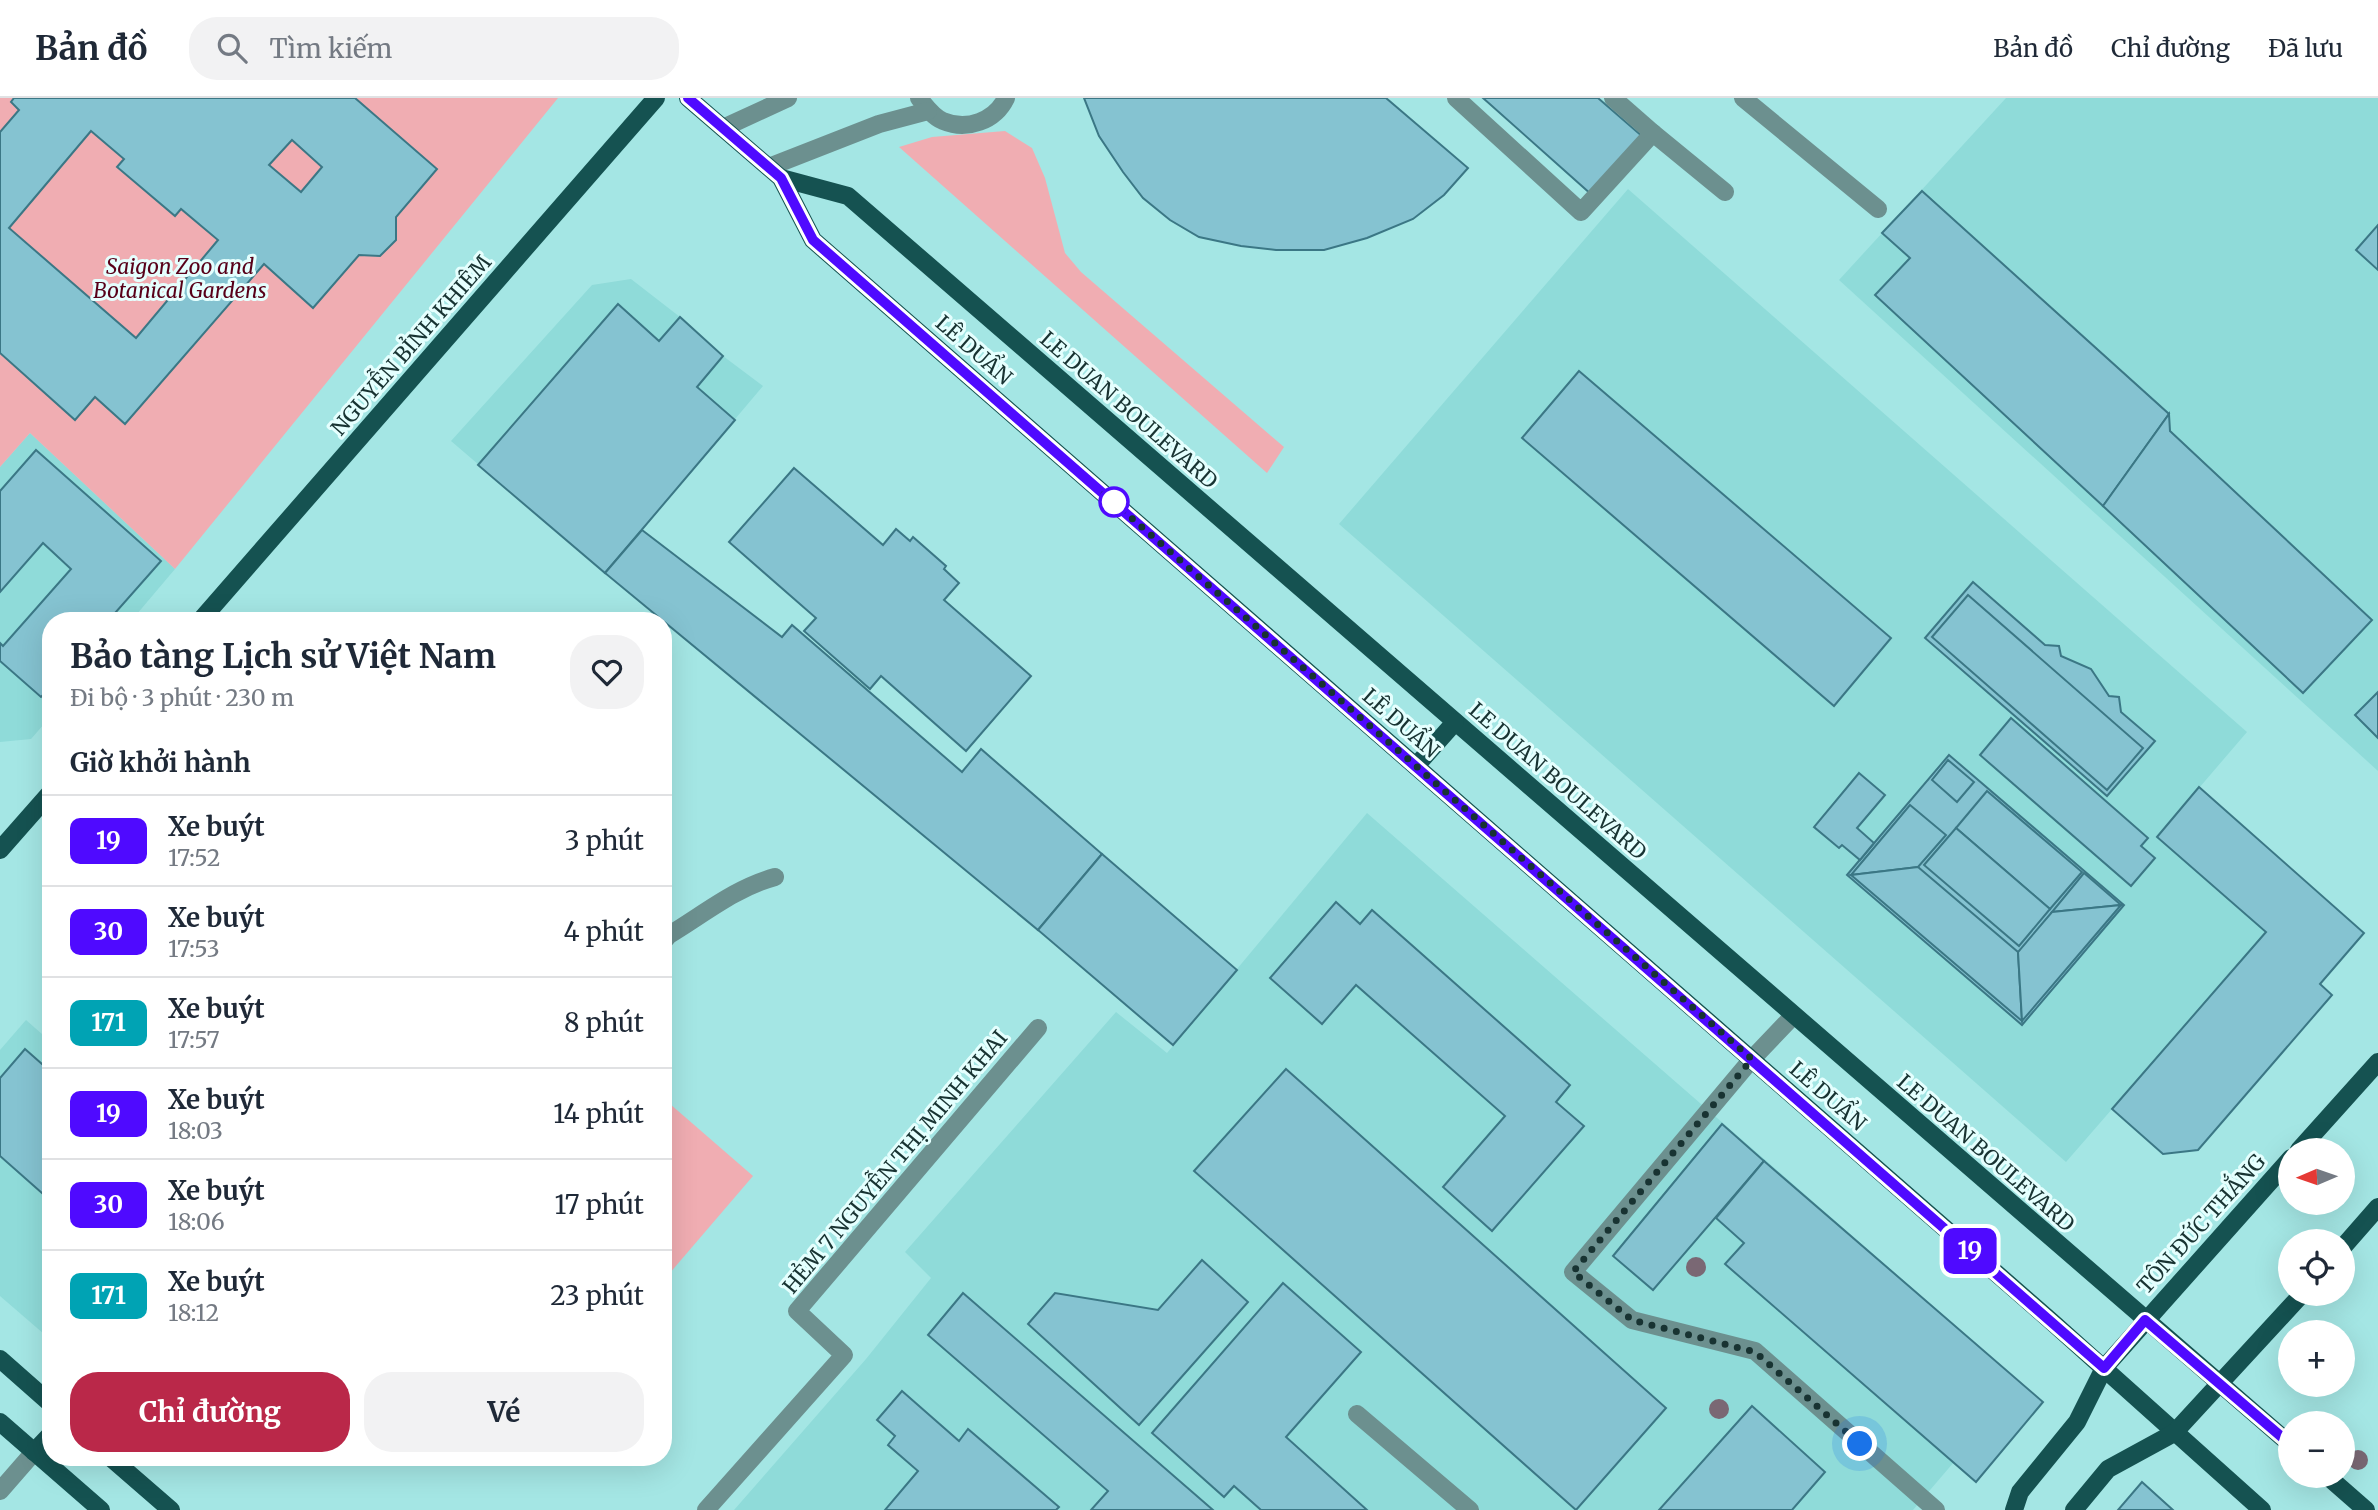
<!DOCTYPE html>
<html lang="vi">
<head>
<meta charset="utf-8">
<style>
  body { margin:0; font-family:Merriweather,serif; background:#f2f2f3; color:#1f2937; height:100vh; display:flex; flex-direction:column; font-size:26px; white-space:nowrap }
  * { box-sizing:border-box; margin:0 }
  p { font-size:23px; color:#747a83 }
  .icon { flex:none; width:38px; height:38px; fill:none; stroke:currentColor; stroke-width:2; stroke-linecap:round; stroke-linejoin:round }
  .map { position:relative; flex:1; overflow:hidden }
  .panel { position:absolute; left:42px; top:514px; width:630px; height:854px; display:flex; flex-direction:column; background:#fff; border-radius:28px; box-shadow:0 7px 28px #0002 }
  .panel>* { flex:none }
  .badge { padding:0 14px; border-radius:10px; font-size:24px; line-height:46px }
  .needle { width:46px; rotate:268deg }
  .tools { position:absolute; left:2278px; top:1040px; display:grid; gap:14px }
  .tools a { display:grid; place-items:center; width:77px; height:77px; border-radius:50%; background:#fff; box-shadow:0 7px 28px #0002; font-size:35px }
  .you { position:absolute; width:35px; height:35px; margin:-18px; border:5px solid #fff; border-radius:50%; background:#1a73e8; box-shadow:0 0 0 10px #1a73e833 }
  .map>.badge { position:absolute; translate:-50% -50%; box-shadow:0 0 0 4px #fff }
  h2 { padding:0 28px; font-size:26px; line-height:63px }
  .round { display:grid; place-items:center; flex:none; width:74px; height:74px; border-radius:28px; background:#f2f2f3 }
  .overview { display:flex; align-items:center; justify-content:space-between; height:119px; padding:0 28px }
  h1 { font-size:33px; font-weight:700; line-height:52px }
  .button { display:flex; gap:14px; margin-top:auto; padding:14px 28px }
  .button a { flex:1; height:80px; border-radius:28px; background:#ba2849; color:#fff; font-size:28px; font-weight:700; line-height:80px; text-align:center }
  .button a+a { background:#f2f2f3; color:#1f2937 }
  ul { padding:0; list-style:none }
  li { display:flex; align-items:center; gap:21px; height:91px; padding:0 28px; border-top:2px solid #e0e1e3 }
  li div { flex:1 }
  li b { display:block; font-size:26px }
  li em { font-style:normal }
  li .badge { min-width:77px; font-weight:700; text-align:center }
  header { display:flex; align-items:center; gap:42px; box-sizing:border-box; height:98px; padding:0 35px; background:#fff; border-bottom:2px solid #e0e1e3 }
  header strong { font-size:33px }
  nav { display:flex; gap:38px; margin-inline-start:auto; font-size:24px }
  .search { width:490px; height:63px; background:#f2f2f3; display:flex; align-items:center; gap:18px; box-sizing:border-box; padding:0 24px; border-radius:28px; color:#747a83; font-size:26px }
  .map>svg:first-child { display:block }
</style>
</head>
<body>
<header>
<strong>Bản đồ</strong>
<div class="search"><svg class="icon" aria-label="search" viewBox="0 0 24 24"><circle cx="10" cy="10" r="6"/><path d="M15 15l6 6"/></svg>Tìm kiếm</div>
<nav><a>Bản đồ</a><a>Chỉ đường</a><a>Đã lưu</a></nav>
</header>
<div class="map">
<svg width="2378" height="1412" viewBox="0 0 2378 1412">
  <rect width="100%" height="100%" fill="#a4e6e4"/>
  <g fill="#8fdbd9">
    <polygon points="2006,0 2378,0 2378,673 1839,182"/>
    <polygon points="1628,91 2247,634 2157,739 2266,834 2066,1064 1339,426"/>
    <polygon points="631,181 680,219 723,258 763,288 605,475 451,343 592,187"/>
    <polygon points="30,335 175,471 131,523 51,523 51,618 31,641 0,644 0,369"/>
    <polygon points="1367,715 2043,1304 1976,1384 1954,1364 1913,1412 734,1412 866,1261 931,1180 905,1154 1116,914 1167,955"/>
    <polygon points="26,922 51,944 51,1242 0,1198 0,952"/>
  </g>
  <g fill="#f0adb2">
    <polygon points="0,0 558,0 175,471 30,335 0,369"/>
    <polygon points="1005,33 1032,50 1045,80 1065,155 1081,174 1284,349 1267,375 899,49 932,39"/>
    <polygon points="670,1006 753,1078 663,1183 663,1014"/>
  </g>
  <g fill="#85c3d1" stroke="#3b7785" stroke-width="2" fill-rule="evenodd">
    <path d="M14,0H355L437,71L396,119V142L380,158L359,157L313,210L264,166L125,326L95,299L75,322L0,255V34L19,12L11,4ZM91,33L124,61L117,69L175,118L181,111L218,142L136,240L9,130ZM292,42L322,69L301,94L269,67Z"/>
    <polygon points="1084,0 1386,0 1468,70 1444,97 1413,121 1367,140 1324,152 1276,152 1241,148 1199,139 1170,122 1143,100 1123,74 1099,38"/>
    <polygon points="1483,0 1598,0 1643,39 1592,97"/>
    <polygon points="1922,93 2169,316 2103,408 1875,197 1910,160 1882,135"/>
    <polygon points="2378,127 2378,172 2356,152"/>
    <polygon points="618,206 659,243 680,219 723,258 697,289 735,322 605,475 478,367"/>
    <polygon points="1579,273 1891,540 1834,608 1522,340"/>
    <polygon points="2169,316 2170,333 2372,522 2303,595 2103,408"/>
    <polygon points="36,352 161,463 108,523 51,523 51,589 41,599 0,563 0,545 3,548 71,471 43,445 0,494 0,393"/>
    <polygon points="794,370 883,447 896,431 910,443 913,439 946,468 944,471 959,485 944,502 1031,578 966,653 881,578 870,591 804,533 816,520 729,444"/>
    <polygon points="642,432 782,539 792,527 962,674 981,651 1102,756 1038,832 605,475"/>
    <polygon points="1973,484 2045,547 2059,548 2061,558 2091,571 2109,598 2119,599 2121,614 2155,643 2107,698 1925,540"/>
    <polygon points="1968,497 2143,650 2107,692 1932,539"/>
    <polygon points="2378,594 2378,640 2355,617"/>
    <polygon points="2011,620 2148,740 2141,748 2155,760 2131,788 1980,657"/>
    <polygon points="1949,657 2124,807 2022,927 1847,777"/>
    <polygon points="1948,662 1974,684 1957,704 1932,682"/>
    <polygon points="1859,675 1885,697 1857,730 1874,745 1860,762 1842,747 1839,750 1814,729"/>
    <polygon points="2199,689 2364,835 2320,886 2332,897 2198,1052 2163,1056 2112,1011 2266,834 2157,739"/>
    <polygon points="1987,693 2082,774 2050,811 1956,730"/>
    <polygon points="1910,707 1946,737 1918,769 1851,777"/>
    <polygon points="1956,730 2050,811 2019,848 1924,767"/>
    <polygon points="1102,756 1237,872 1173,947 1038,832"/>
    <polygon points="1918,769 2018,854 2022,923 1851,777"/>
    <polygon points="2084,775 2121,807 2052,814"/>
    <polygon points="1336,804 1360,826 1372,812 1570,987 1556,1004 1584,1028 1492,1133 1443,1089 1505,1018 1356,887 1322,926 1270,880"/>
    <polygon points="2121,807 2022,923 2018,854 2052,814"/>
    <polygon points="25,951 51,974 51,1103 0,1058 0,980"/>
    <polygon points="1286,971 1666,1310 1576,1412 1194,1073"/>
    <polygon points="1722,1026 1764,1063 1653,1192 1613,1158"/>
    <polygon points="1764,1063 2043,1304 1976,1384 1725,1166 1744,1145 1716,1120"/>
    <polygon points="1202,1162 1248,1204 1139,1327 1028,1226 1055,1195 1158,1212"/>
    <polygon points="1283,1185 1361,1254 1286,1339 1367,1412 1261,1412 1234,1388 1224,1399 1152,1335"/>
    <polygon points="963,1195 1213,1412 1091,1412 1108,1393 928,1237"/>
    <polygon points="902,1293 959,1343 968,1331 1059,1409 1056,1412 885,1412 918,1373 888,1347 895,1338 877,1322"/>
    <polygon points="1752,1308 1825,1374 1792,1412 1659,1412"/>
    <polygon points="2142,1384 2173,1412 2118,1412"/>
  </g>
  <g fill="none" stroke-linecap="round" stroke-linejoin="round">
    <g stroke="#6c908f" stroke-width="18">
      <path d="M919,0C926,9 933,19 943,23C967,33 995,23 1006,0"/>
      <polyline points="1456,0 1581,114 1653,35 1725,94"/>
      <polyline points="1613,0 1653,35"/>
      <polyline points="1743,0 1878,111"/>
      <polyline points="723,30 788,0"/>
      <polyline points="769,69 879,26 928,13"/>
      <path d="M663,844L669,837C704,816 735,790 775,779"/>
      <polyline points="1793,918 1752,961 1573,1174 1632,1222 1755,1253 1936,1412"/>
      <polyline points="1357,1316 1470,1412"/>
      <polyline points="0,1393 34,1354"/>
      <polyline points="706,1412 844,1257 797,1213 1038,930"/>
    </g>
    <g stroke="#155251" stroke-width="18">
      <polyline points="688,0 781,80 813,142 2051,1223 2262,1412"/>
      <polyline points="781,80 848,98 2291,1347"/>
      <polyline points="200,523 656,0"/>
      <polyline points="1416,668 1455,624"/>
      <polyline points="0,752 51,694"/>
      <polyline points="2299,1052 2378,964"/>
      <polyline points="2343,1149 2378,1109"/>
      <polyline points="0,1261 51,1306"/>
      <polyline points="0,1324 101,1412"/>
      <polyline points="34,1354 51,1336"/>
      <polyline points="111,1360 171,1412"/>
      <polyline points="2326,1377 2366,1412"/>
      <polyline points="2014,1412 2020,1394 2077,1324 2104,1270 2291,1060"/>
      <polyline points="2074,1412 2108,1371 2174,1335 2303,1195"/>
    </g>
  </g>
  <g fill="#7a6874">
    <circle cx="1696" cy="1169" r="10"/>
    <circle cx="1719" cy="1311" r="10"/>
    <circle cx="2358" cy="1362" r="10"/>
  </g>
  <g fill="none" stroke-linecap="round" stroke-linejoin="round">
    <defs>
      <polyline id="line" points="688,0 781,80 813,142 2104,1270 2145,1222 2291,1347"/>
    </defs>
    <use href="#line" stroke="#fff" stroke-width="16"/>
    <use href="#line" stroke="#4f0aff" stroke-width="10"/>
    <polyline stroke="#183332" stroke-width="7" stroke-dasharray="0 12.6" points="1114,404 1104,396 1752,961 1573,1174 1632,1222 1755,1254 1860,1346"/>
  </g>
  <circle fill="#fff" stroke="#4f0aff" stroke-width="3.5" cx="1114" cy="404" r="14"/>
  <g text-anchor="middle" dominant-baseline="central" stroke-width="6" stroke-linejoin="round" paint-order="stroke">
    <g font-size="21" font-style="italic" fill="#580019" stroke="#e5fffe">
      <text x="180" y="168">Saigon Zoo and<tspan x="180" dy="24">Botanical Gardens</tspan></text>
    </g>
    <g font-size="21" fill="#183332" stroke="#e5fffe">
      <text transform="translate(411 247) rotate(-49)">NGUYỄN BỈNH KHIÊM</text>
      <text transform="translate(974 252) rotate(41)">LÊ DUẨN</text>
      <text transform="translate(1129 312) rotate(41)">LE DUAN BOULEVARD</text>
      <text transform="translate(1401 625) rotate(41)">LÊ DUẨN</text>
      <text transform="translate(1558 683) rotate(41)">LE DUAN BOULEVARD</text>
      <text transform="translate(1828 998) rotate(41)">LÊ DUẨN</text>
      <text transform="translate(1986 1055) rotate(41)">LE DUAN BOULEVARD</text>
      <text transform="translate(895 1064) rotate(-50)">HẺM 7 NGUYỄN THỊ MINH KHAI</text>
      <text transform="translate(2201 1126) rotate(-48)">TÔN ĐỨC THẮNG</text>
    </g>
  </g>
</svg>
<div class="tools">
<a><svg class="needle" viewBox="-14 -14 28 28"><path d="M0-13l5 13h-10z" fill="#e53935"/><path d="M0 13l5-13h-10z" fill="#747a83"/></svg></a>
<a><svg class="icon" aria-label="locate" viewBox="0 0 24 24"><circle cx="12" cy="12" r="6"/><path d="M12 2v4M12 18v4M2 12h4M18 12h4"/></svg></a>
<a>+</a>
<a>−</a>
</div>
<div class="you" style="left:1860px;top:1346px"></div>
<b class="badge" style="left:1970px;top:1153px;background:#4f0aff;color:#fff">19</b>
<section class="panel">
<div class="overview"><div><h1>Bảo tàng Lịch sử Việt Nam</h1><p>Đi bộ · 3 phút · 230 m</p></div><a class="round"><svg class="icon" aria-label="heart" viewBox="0 0 24 24"><path d="M12 20l-8-8c-3-5 5-10 8-4 3-6 11-1 8 4z"/></svg></a></div>
<h2>Giờ khởi hành</h2>
<ul>
<li><span class="badge" style="background:#4f0aff;color:#fff">19</span><div><b>Xe buýt</b><p>17:52</p></div><em>3 phút</em></li>
<li><span class="badge" style="background:#4f0aff;color:#fff">30</span><div><b>Xe buýt</b><p>17:53</p></div><em>4 phút</em></li>
<li><span class="badge" style="background:#00a3b4;color:#fff">171</span><div><b>Xe buýt</b><p>17:57</p></div><em>8 phút</em></li>
<li><span class="badge" style="background:#4f0aff;color:#fff">19</span><div><b>Xe buýt</b><p>18:03</p></div><em>14 phút</em></li>
<li><span class="badge" style="background:#4f0aff;color:#fff">30</span><div><b>Xe buýt</b><p>18:06</p></div><em>17 phút</em></li>
<li><span class="badge" style="background:#00a3b4;color:#fff">171</span><div><b>Xe buýt</b><p>18:12</p></div><em>23 phút</em></li>
</ul>
<div class="button"><a>Chỉ đường</a><a>Vé</a></div>
</section>
</div>
</body>
</html>
